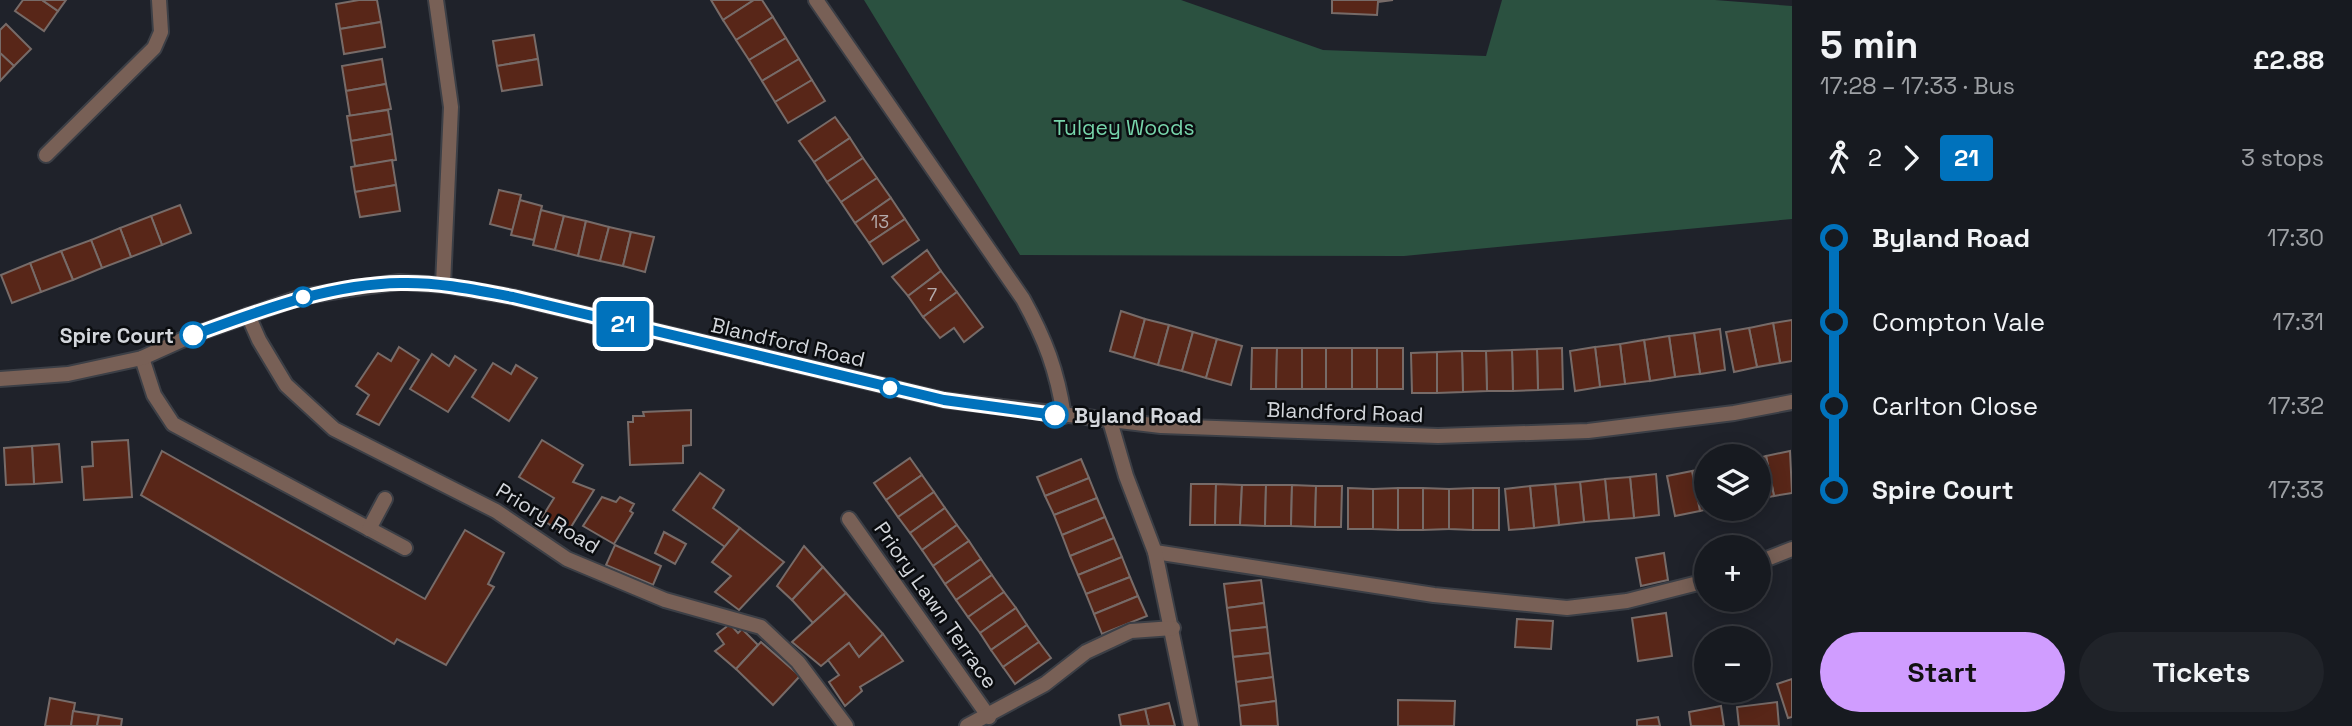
<!DOCTYPE html>
<html lang="en">
<head>
<meta charset="utf-8">
<style>
  body { margin:0; font-family:"Space Grotesk",sans-serif; background:#202329; color:#f1f3f6; height:100vh; display:flex; flex-direction:column; font-size:26px; white-space:nowrap }
  * { box-sizing:border-box; margin:0 }
  p { font-size:23px; color:#9ea1a5 }
  .icon { flex:none; width:38px; height:38px; fill:none; stroke:currentColor; stroke-width:2; stroke-linecap:round; stroke-linejoin:round }
  .map { position:relative; flex:1; overflow:hidden }
  .drawer { display:flex; flex-direction:column; background:#171a20; width:560px }
  .drawer>* { flex:none }
  .badge { padding:0 14px; border-radius:5px; font-size:24px; line-height:46px }
  .tools { position:absolute; left:1694px; top:444px; display:grid; gap:14px }
  .tools a { display:grid; place-items:center; width:77px; height:77px; border-radius:50%; background:#171a20; box-shadow:0 4px 18px #0003,0 0 0 2px #36383e; font-size:35px }
  .map>.badge { position:absolute; translate:-50% -50%; box-shadow:0 0 0 4px #fff }
  .legs { display:flex; align-items:center; gap:10px; height:77px; padding:0 28px; font-size:23px }
  .legs p { margin-inline-start:auto }
  .summary { display:flex; align-items:center; justify-content:space-between; height:119px; padding:0 28px }
  h1 { font-size:38px; font-weight:700; line-height:52px }
  .button { display:flex; gap:14px; margin-top:auto; padding:14px 28px }
  .button a { flex:1; height:80px; border-radius:42px; background:#d09dff; color:#111; font-size:28px; font-weight:700; line-height:80px; text-align:center }
  .button a+a { background:#202329; color:#f1f3f6 }
  ul { padding:0 28px; list-style:none }
  li { display:flex; align-items:center; gap:24px; height:84px; font-size:26px }
  li i { display:grid; place-items:center; width:10px; height:100%; margin:0 9px; background:currentColor }
  li i::after { content:''; width:18px; height:18px; margin:-9px; border:5px solid; border-radius:50%; background:#171a20 }
  li p { margin-inline-start:auto }
  li:first-child i { background:linear-gradient(#0000 50%,currentColor 0) }
  li:last-child i { background:linear-gradient(currentColor 50%,#0000 0) }
  main { display:flex; flex:1; min-height:0 }
  .map>svg:first-child { display:block }
</style>
</head>
<body>
<main>
<div class="map">
<svg width="1792" height="726" viewBox="0 0 1792 726">
  <rect width="100%" height="100%" fill="#1f222a"/>
  <polygon fill="#2b5140" points="864,0 1181,0 1323,50 1486,56 1502,0 1715,0 1792,6 1792,219 1404,256 1020,255"/>
  <g fill="#582618" stroke="#776b68" stroke-width="2">
    <polygon points="23,0 42,0 58,11 44,31 15,11"/>
    <polygon points="42,0 66,0 58,11"/>
    <polygon points="359,0 377,0 381,22 340,29 336,4"/>
    <polygon points="711,0 754,0 723,20"/>
    <polygon points="754,0 762,0 773,17 736,40 723,20"/>
    <polygon points="1332,0 1393,0 1378,2 1377,15 1332,13"/>
    <polygon points="773,17 786,38 749,60 736,40"/>
    <polygon points="381,22 385,47 344,54 340,29"/>
    <polygon points="6,24 31,49 14,66 0,53 0,30"/>
    <polygon points="534,35 538,59 497,66 493,41"/>
    <polygon points="786,38 799,59 762,81 749,60"/>
    <polygon points="0,53 14,66 0,81"/>
    <polygon points="382,59 386,84 346,91 342,66"/>
    <polygon points="538,59 542,85 502,91 497,66"/>
    <polygon points="799,59 812,80 775,102 762,81"/>
    <polygon points="812,80 825,101 788,123 775,102"/>
    <polygon points="386,84 391,109 350,116 346,91"/>
    <polygon points="388,110 392,134 351,141 347,116"/>
    <polygon points="835,117 850,138 814,162 799,141"/>
    <polygon points="392,134 396,160 355,166 351,141"/>
    <polygon points="850,138 863,158 827,182 814,162"/>
    <polygon points="863,158 877,178 841,202 827,182"/>
    <polygon points="392,160 396,185 355,192 351,167"/>
    <polygon points="877,178 891,198 855,223 841,202"/>
    <polygon points="396,185 400,211 360,217 355,192"/>
    <polygon points="499,190 521,195 513,230 490,224"/>
    <polygon points="891,198 905,219 869,243 855,223"/>
    <polygon points="520,200 542,206 534,240 511,235"/>
    <polygon points="180,205 191,233 162,245 151,216"/>
    <polygon points="541,210 564,216 555,250 533,245"/>
    <polygon points="151,216 162,245 131,257 120,228"/>
    <polygon points="564,216 586,221 578,256 555,250"/>
    <polygon points="905,219 919,240 883,264 869,243"/>
    <polygon points="586,221 609,227 600,261 578,256"/>
    <polygon points="609,227 631,232 623,266 600,261"/>
    <polygon points="120,228 131,257 102,268 91,240"/>
    <polygon points="631,232 654,237 645,272 623,266"/>
    <polygon points="91,240 102,268 73,280 61,251"/>
    <polygon points="927,250 941,271 908,296 892,277"/>
    <polygon points="61,251 73,280 41,292 30,263"/>
    <polygon points="30,263 41,292 12,303 1,275"/>
    <polygon points="941,271 957,292 923,317 908,296"/>
    <polygon points="957,292 983,327 964,342 954,328 940,338 923,317"/>
    <polygon points="1121,311 1145,319 1134,358 1110,351"/>
    <polygon points="1145,319 1169,325 1158,365 1134,358"/>
    <polygon points="1792,320 1792,361 1780,363 1773,323"/>
    <polygon points="1773,323 1780,363 1757,367 1749,328"/>
    <polygon points="1169,325 1193,332 1182,371 1158,365"/>
    <polygon points="1749,328 1757,367 1734,372 1726,332"/>
    <polygon points="1720,329 1725,370 1700,374 1694,333"/>
    <polygon points="1193,332 1217,339 1206,378 1182,371"/>
    <polygon points="1694,333 1700,374 1675,377 1669,336"/>
    <polygon points="1669,336 1675,377 1650,381 1644,340"/>
    <polygon points="1217,339 1242,346 1231,385 1206,378"/>
    <polygon points="1644,340 1650,381 1625,384 1620,344"/>
    <polygon points="1620,344 1625,384 1600,387 1595,347"/>
    <polygon points="399,347 419,360 379,425 357,414 369,395 356,386 378,353 391,361"/>
    <polygon points="1595,347 1600,387 1575,391 1570,351"/>
    <polygon points="1252,348 1277,348 1276,389 1251,389"/>
    <polygon points="1277,348 1302,348 1302,389 1276,389"/>
    <rect x="1302" y="348" width="24" height="41"/>
    <rect x="1326" y="348" width="26" height="41"/>
    <rect x="1352" y="348" width="25" height="41"/>
    <rect x="1377" y="348" width="26" height="41"/>
    <polygon points="1562,348 1563,389 1538,390 1537,349"/>
    <polygon points="1537,349 1538,390 1513,391 1512,350"/>
    <polygon points="1512,350 1513,391 1487,391 1486,351"/>
    <polygon points="1462,351 1486,351 1487,391 1463,392"/>
    <polygon points="1462,351 1463,392 1437,393 1437,352"/>
    <polygon points="1437,352 1437,393 1412,393 1411,353"/>
    <polygon points="432,354 449,366 455,356 476,370 448,412 410,389"/>
    <polygon points="493,363 511,374 516,365 537,378 509,421 472,397"/>
    <polygon points="691,410 691,445 683,446 683,463 630,465 628,422 633,422 633,416 644,416 643,412"/>
    <polygon points="128,440 132,497 84,500 82,467 93,466 92,442"/>
    <polygon points="542,440 583,465 573,482 594,490 566,535 541,519 554,498 519,477"/>
    <polygon points="59,444 62,482 34,484 32,446"/>
    <polygon points="32,446 34,484 6,485 4,448"/>
    <polygon points="162,451 425,599 465,530 504,553 488,584 494,587 446,665 397,639 394,644 141,495"/>
    <polygon points="1790,451 1792,493 1774,496 1766,456"/>
    <polygon points="1766,456 1774,496 1759,499 1759,458"/>
    <polygon points="910,458 922,475 886,500 874,483"/>
    <polygon points="1081,459 1089,478 1045,496 1037,477"/>
    <polygon points="1706,468 1708,509 1700,511 1692,471"/>
    <polygon points="1692,471 1700,511 1675,516 1667,476"/>
    <polygon points="700,473 724,490 713,508 740,528 725,547 673,510"/>
    <polygon points="1656,474 1659,515 1634,518 1630,477"/>
    <polygon points="922,475 934,492 898,517 886,500"/>
    <polygon points="1630,477 1634,518 1609,520 1605,479"/>
    <polygon points="1089,478 1097,498 1054,515 1045,496"/>
    <polygon points="1605,479 1609,520 1584,522 1580,482"/>
    <polygon points="1580,482 1584,522 1559,525 1555,484"/>
    <polygon points="1191,484 1216,484 1215,525 1190,525"/>
    <polygon points="1216,484 1242,485 1240,525 1215,525"/>
    <polygon points="1555,484 1559,525 1534,528 1530,486"/>
    <polygon points="1242,485 1266,485 1265,526 1240,525"/>
    <polygon points="1266,485 1292,485 1291,526 1265,526"/>
    <polygon points="1292,485 1316,486 1315,527 1291,526"/>
    <polygon points="1316,486 1342,486 1341,527 1315,527"/>
    <polygon points="1530,486 1534,528 1509,530 1505,489"/>
    <polygon points="1348,488 1373,489 1373,529 1348,529"/>
    <rect x="1398" y="488" width="25" height="42"/>
    <polygon points="1398,488 1398,530 1373,529 1373,489"/>
    <polygon points="1423,488 1449,489 1449,529 1423,530"/>
    <rect x="1473" y="488" width="26" height="42"/>
    <polygon points="1473,488 1473,530 1449,529 1449,489"/>
    <polygon points="934,492 945,508 910,533 898,517"/>
    <polygon points="602,497 616,502 620,497 634,504 630,511 633,513 614,544 583,526"/>
    <polygon points="1097,498 1105,517 1062,535 1054,515"/>
    <polygon points="945,508 957,525 922,550 910,533"/>
    <polygon points="1105,517 1114,538 1070,556 1062,535"/>
    <polygon points="957,525 969,541 933,566 922,550"/>
    <polygon points="740,528 784,562 739,610 715,592 731,576 712,562"/>
    <polygon points="664,532 686,544 675,564 655,553"/>
    <polygon points="1114,538 1122,557 1078,575 1070,556"/>
    <polygon points="969,541 981,559 945,584 933,566"/>
    <polygon points="615,545 661,566 653,585 606,565"/>
    <polygon points="804,546 823,567 792,600 777,586"/>
    <polygon points="1664,553 1668,580 1641,586 1636,558"/>
    <polygon points="1122,557 1130,577 1086,594 1078,575"/>
    <polygon points="981,559 992,575 956,600 945,584"/>
    <polygon points="823,567 846,593 813,623 792,600"/>
    <polygon points="992,575 1004,592 968,617 956,600"/>
    <polygon points="1130,577 1138,596 1094,614 1086,594"/>
    <polygon points="1261,580 1264,603 1227,608 1224,584"/>
    <polygon points="1004,592 1016,608 980,633 968,617"/>
    <polygon points="846,593 883,634 859,657 849,643 821,666 792,642"/>
    <polygon points="1138,596 1147,616 1102,634 1094,614"/>
    <polygon points="1264,603 1267,627 1230,631 1227,608"/>
    <polygon points="1016,608 1027,625 991,650 980,633"/>
    <polygon points="1666,613 1672,656 1638,661 1632,618"/>
    <polygon points="1517,619 1553,621 1551,649 1515,647"/>
    <polygon points="730,624 738,633 742,629 758,645 736,669 715,651 724,644 717,634"/>
    <polygon points="1027,625 1039,642 1003,667 991,650"/>
    <polygon points="1267,627 1270,653 1233,657 1230,631"/>
    <polygon points="883,634 903,661 860,687 862,691 845,706 829,682 839,675 828,660 849,643 859,657"/>
    <polygon points="761,642 800,676 773,705 736,669"/>
    <polygon points="1039,642 1051,658 1015,684 1003,667"/>
    <polygon points="1270,653 1273,677 1236,682 1233,657"/>
    <polygon points="1273,677 1276,701 1239,706 1236,682"/>
    <polygon points="1792,679 1792,717 1788,718 1777,684"/>
    <polygon points="50,698 75,703 71,726 45,726"/>
    <polygon points="1398,700 1455,701 1454,726 1398,726"/>
    <polygon points="1276,701 1278,726 1241,726 1239,706"/>
    <polygon points="1777,702 1779,726 1739,726 1737,707"/>
    <polygon points="1169,703 1175,726 1149,726 1145,709"/>
    <polygon points="1721,706 1724,726 1691,726 1689,712"/>
    <polygon points="1145,709 1149,726 1121,726 1119,715"/>
    <polygon points="73,711 99,715 97,726 71,726"/>
    <polygon points="99,715 122,719 121,726 97,726"/>
    <polygon points="1658,717 1660,726 1637,726 1637,720"/>
  </g>
  <g fill="none" stroke-linecap="round" stroke-linejoin="round">
    <defs>
      <g id="lane">
        <polyline points="46,155 154,48 161,32 159,0"/>
        <polyline points="1155,552 1434,595 1567,608 1627,601 1706,581"/>
        <polyline points="1759,562 1792,549"/>
      </g>
      <g id="street">
        <polyline points="436,0 451,107 443,285"/>
        <path d="M816,0L1023,299C1045,339 1057,370 1064,416"/>
        <polyline points="248,315 259,340 286,385 334,429 496,511 567,559 665,600 761,627 798,662 846,726"/>
        <polyline points="142,358 154,395 173,424 405,548"/>
        <polyline points="0,379 68,374 142,358 193,335 301,297 349,289 399,282 443,285 513,297 944,400 1161,426 1438,436 1588,431 1734,413 1792,402"/>
        <polyline points="1110,421 1126,476 1155,552 1191,726"/>
        <polyline points="849,519 989,717"/>
        <polyline points="369,529 385,499"/>
        <polyline points="967,726 1045,684 1086,652 1131,631 1173,628"/>
      </g>
    </defs>
    <use href="#lane" stroke="#3c3f46" stroke-width="18"/>
    <use href="#street" stroke="#3c3f46" stroke-width="18"/>
    <use href="#lane" stroke="#786056" stroke-width="14"/>
    <use href="#street" stroke="#786056" stroke-width="14"/>
  </g>
  <g fill="none" stroke-linecap="round" stroke-linejoin="round">
    <defs>
      <path id="line-1" d="M193,335C260,311 328,284 401,283C439,282 476,290 513,297L944,400L1055,415"/>
    </defs>
    <use href="#line-1" stroke="#fff" stroke-width="16"/>
    <use href="#line-1" stroke="#0072bc" stroke-width="10"/>
  </g>
  <g fill="#fff" stroke="#0072bc" stroke-width="3.5">
    <circle cx="303" cy="297" r="9"/>
    <circle cx="193" cy="335" r="12"/>
    <circle cx="890" cy="388" r="9"/>
    <circle cx="1055" cy="415" r="12"/>
  </g>
  <g text-anchor="middle" dominant-baseline="central" stroke-width="5" stroke-linejoin="round" paint-order="stroke">
    <g font-size="18" fill="#b4aaaa">
      <text x="880" y="221">13</text>
      <text x="932" y="294">7</text>
    </g>
    <g font-size="21" fill="#77d5ab" stroke="#0a0c0f">
      <text x="1124" y="127">Tulgey Woods</text>
    </g>
    <g font-size="21" font-weight="bold" fill="#d3d6db" stroke="#0a0c0f" text-anchor="end">
      <text x="174" y="335">Spire Court</text>
      <text x="1074" y="415" text-anchor="start">Byland Road</text>
    </g>
    <g font-size="21" fill="#d3d6db" stroke="#0a0c0f">
      <text transform="translate(788 342) rotate(13)">Blandford Road</text>
      <text transform="translate(1345 412) rotate(2)">Blandford Road</text>
      <text transform="translate(548 518) rotate(31)">Priory Road</text>
      <text transform="translate(936 605) rotate(55)">Priory Lawn Terrace</text>
    </g>
  </g>
</svg>
<div class="tools">
<a><svg class="icon" aria-label="layers" viewBox="0 0 24 24"><path d="M12 4l9 5-9 5-9-5zM3 14l9 5 9-5"/></svg></a>
<a>+</a>
<a>−</a>
</div>
<b class="badge" style="left:623px;top:324px;background:#0072bc;color:#fff">21</b>
</div>
<section class="drawer">
<div class="summary"><div><h1>5 min</h1><p>17:28 – 17:33 · Bus</p></div><b>£2.88</b></div>
<div class="legs"><svg class="icon" aria-label="walk" viewBox="0 0 24 24"><circle cx="13" cy="4" r="2"/><path d="M13 8l-2 6 4 7M11 14l-3 7M7 12l3-4h3l4 4"/></svg>2<svg class="icon" aria-label="forward" viewBox="0 0 24 24"><path d="M9 5l7 7-7 7"/></svg><b class="badge" style="background:#0072bc;color:#fff">21</b><p>3 stops</p></div>
<ul>
<li><i style="color:#0072bc"></i><b>Byland Road</b><p>17:30</p></li>
<li><i style="color:#0072bc"></i><span>Compton Vale</span><p>17:31</p></li>
<li><i style="color:#0072bc"></i><span>Carlton Close</span><p>17:32</p></li>
<li><i style="color:#0072bc"></i><b>Spire Court</b><p>17:33</p></li>
</ul>
<div class="button"><a>Start</a><a>Tickets</a></div>
</section>
</main>
</body>
</html>
